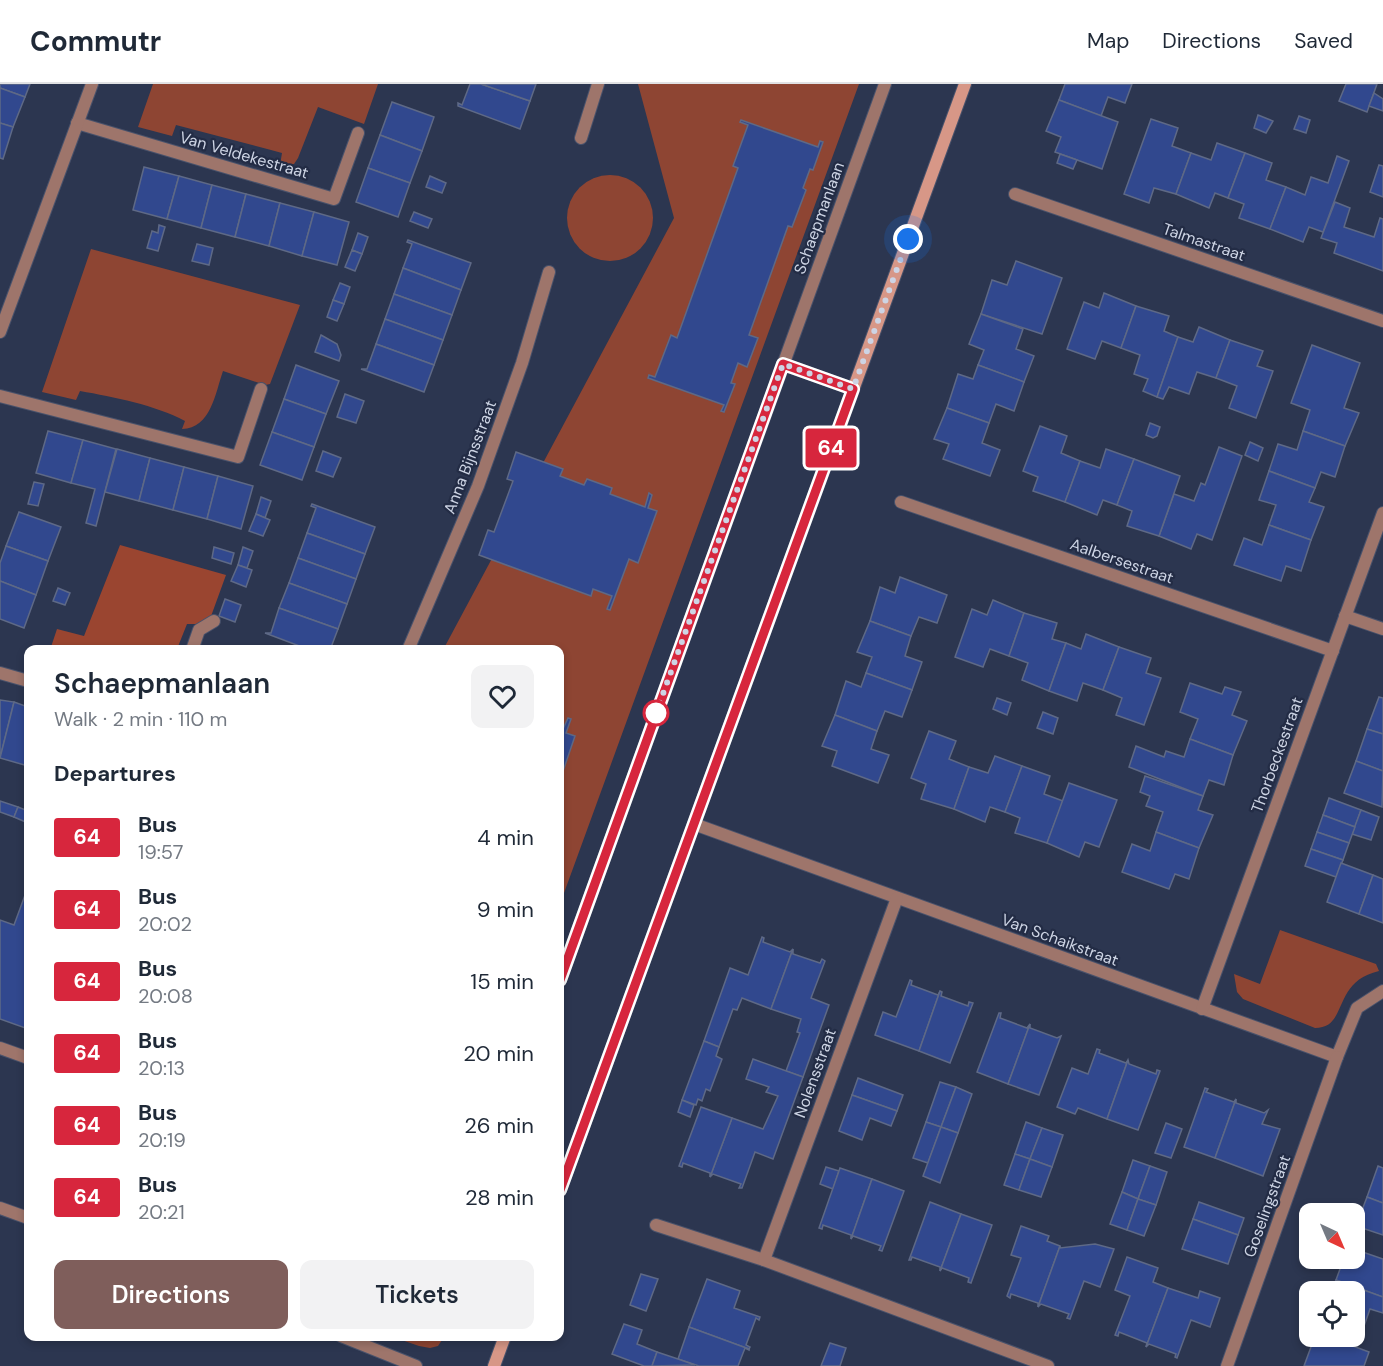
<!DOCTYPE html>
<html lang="en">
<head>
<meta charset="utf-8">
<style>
  body { margin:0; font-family:"DM Sans",sans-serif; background:#f2f2f3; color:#1f2937; height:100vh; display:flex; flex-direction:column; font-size:22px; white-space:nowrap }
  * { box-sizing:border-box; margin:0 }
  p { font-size:20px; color:#747a83 }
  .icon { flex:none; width:33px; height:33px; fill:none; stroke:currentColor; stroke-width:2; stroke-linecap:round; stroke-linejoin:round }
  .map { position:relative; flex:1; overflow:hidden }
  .side { position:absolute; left:24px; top:561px; width:540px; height:696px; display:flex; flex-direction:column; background:#fff; border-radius:12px; box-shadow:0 3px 9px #0003 }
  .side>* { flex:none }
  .badge { padding:0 12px; border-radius:4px; font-size:21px; line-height:39px }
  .needle { width:39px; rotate:136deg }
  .buttons { position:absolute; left:1299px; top:1119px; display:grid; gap:12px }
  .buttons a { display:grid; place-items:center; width:66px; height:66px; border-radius:12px; background:#fff; box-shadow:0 3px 9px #0003; font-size:30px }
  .you { position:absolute; width:30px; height:30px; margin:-15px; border:4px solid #fff; border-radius:50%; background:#1a73e8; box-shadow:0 0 0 9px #1a73e833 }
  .map>.badge { position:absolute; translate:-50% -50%; box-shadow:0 0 0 3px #fff }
  h2 { padding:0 30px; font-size:22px; line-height:54px }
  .round { display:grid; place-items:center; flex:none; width:63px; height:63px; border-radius:12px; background:#f2f2f3 }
  .headline { display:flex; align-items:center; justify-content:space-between; height:102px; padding:0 30px }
  h1 { font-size:28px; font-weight:600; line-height:45px }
  .button { display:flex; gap:12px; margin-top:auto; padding:12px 30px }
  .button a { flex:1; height:69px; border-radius:12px; background:#7f5e5b; color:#fff; font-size:24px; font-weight:600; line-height:69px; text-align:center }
  .button a+a { background:#f2f2f3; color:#1f2937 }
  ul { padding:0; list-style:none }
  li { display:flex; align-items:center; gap:18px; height:72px; padding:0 30px }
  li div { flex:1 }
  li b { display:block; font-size:22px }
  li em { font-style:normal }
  li .badge { min-width:66px; font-weight:700; text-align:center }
  header { display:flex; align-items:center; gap:36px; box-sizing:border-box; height:84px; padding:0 30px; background:#fff; border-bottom:2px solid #e0e1e3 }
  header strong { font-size:28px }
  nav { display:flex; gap:33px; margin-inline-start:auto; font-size:21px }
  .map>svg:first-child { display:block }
</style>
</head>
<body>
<header>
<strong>Commutr</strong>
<nav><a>Map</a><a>Directions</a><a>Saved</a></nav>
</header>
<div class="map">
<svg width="1383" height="1282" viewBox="0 0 1383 1282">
  <rect width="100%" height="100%" fill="#2c3650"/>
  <g fill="#8e4533">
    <polygon points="153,0 378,0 364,40 318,23 298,74 294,80 284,83 280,81 282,69 271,66 176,41 172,52 138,43"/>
    <polygon points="638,0 859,0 560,820 560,566 443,566 674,134"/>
    <circle cx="610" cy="134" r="43"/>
    <path d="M91,165L300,221L270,300L265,301L223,287C215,310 211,344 182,345L185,337C155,321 114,313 80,307L76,316L42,308Z"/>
    <path d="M1280,846L1376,880L1379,887C1331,898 1349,944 1315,944L1243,915L1237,908L1234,890L1260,900Z"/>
    <polygon points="393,1253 444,1253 438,1262 430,1264 419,1262"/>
  </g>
  <polygon fill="#9a4530" points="120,461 226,491 210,535 196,540 187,540 177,565 50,566 57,545 84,552"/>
  <g fill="#31488e" stroke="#5e6986" stroke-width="1.5">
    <polygon points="0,0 30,0 25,13 0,4"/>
    <polygon points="470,0 481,0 530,17 520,45 458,22 458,19 462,21"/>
    <polygon points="481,0 536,0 530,17"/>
    <polygon points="1065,0 1132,0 1125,19 1108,13 1101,32 1059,16"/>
    <polygon points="1346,0 1377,0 1367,28 1339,17"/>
    <polygon points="0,4 25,13 13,43 0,39"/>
    <polygon points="1374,9 1383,15 1383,27 1369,22"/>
    <polygon points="1059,16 1118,38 1102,85 1055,68 1061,53 1046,47"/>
    <polygon points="392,18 434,33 422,67 380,51"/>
    <polygon points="1258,31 1273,37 1266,49 1254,44"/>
    <polygon points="1299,32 1310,36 1306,49 1294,45"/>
    <polygon points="1151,35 1178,44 1172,62 1191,69 1176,110 1154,104 1149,119 1124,110"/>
    <polygon points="741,36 818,63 820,57 823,58 813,86 810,85 803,104 806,106 792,143 788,142 749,251 758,254 747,283 738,279 731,299 735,300 724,328 721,327 724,321 648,294 649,291 655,293 671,251 677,254 738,84 733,82 748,41 740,38"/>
    <polygon points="0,39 13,43 3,75 0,74"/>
    <polygon points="380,51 422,67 410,99 368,84"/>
    <polygon points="1217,59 1245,69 1228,114 1215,109 1209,124 1176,110 1191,69 1211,76"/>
    <polygon points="1245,69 1272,79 1266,96 1286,103 1270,145 1239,134 1244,120 1228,114"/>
    <polygon points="1060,70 1077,76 1073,85 1057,79"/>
    <polygon points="1337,72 1349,77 1323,148 1309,143 1303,158 1270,145 1286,103 1305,111 1311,93 1328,99"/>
    <polygon points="1379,81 1383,82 1383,113 1370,108"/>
    <polygon points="144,83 179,92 167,135 133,126"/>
    <polygon points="368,84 410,99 398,133 356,118"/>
    <polygon points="179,92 212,101 201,144 167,135"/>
    <polygon points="430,92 446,99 442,109 426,103"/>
    <polygon points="212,101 246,110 235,153 201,144"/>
    <polygon points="246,110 280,119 269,162 235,153"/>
    <polygon points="1335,118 1350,124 1344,143 1374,153 1380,134 1383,135 1383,187 1334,169 1337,159 1321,154"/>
    <polygon points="280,119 314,128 302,172 269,162"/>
    <polygon points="314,128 349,138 337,181 302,172"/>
    <polygon points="414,128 432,135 428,144 410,137"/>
    <polygon points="159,141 165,143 158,167 147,164 152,147 158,149"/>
    <polygon points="358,149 368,153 362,170 352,166"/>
    <polygon points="408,156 471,179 461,206 403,184 412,160 407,158"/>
    <polygon points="197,160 213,164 209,181 192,177"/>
    <polygon points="352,166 362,170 355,187 345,183"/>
    <polygon points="1016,177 1062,194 1042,250 981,230 992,196 1007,201"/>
    <polygon points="403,184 461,206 452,231 394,210"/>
    <polygon points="340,199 350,203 344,220 333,216"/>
    <polygon points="1104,209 1136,222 1121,264 1102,257 1095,275 1067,265 1084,218 1099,224"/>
    <polygon points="394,210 452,231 443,256 385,235"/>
    <polygon points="333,216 344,220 337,237 327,233"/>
    <polygon points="1136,222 1169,232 1164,247 1178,253 1157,313 1143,307 1148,295 1134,290 1140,271 1121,264"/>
    <polygon points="981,230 1023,245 1016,265 1034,272 1024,298 978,281 984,266 969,260"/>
    <polygon points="385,235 443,256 434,281 376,260"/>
    <polygon points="1199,243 1230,256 1216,294 1197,288 1189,310 1169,303 1163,315 1157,313 1178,253 1193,258"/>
    <polygon points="321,251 337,260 341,271 339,277 315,268"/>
    <polygon points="1230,256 1263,267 1257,282 1273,287 1256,334 1229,324 1237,302 1216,294"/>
    <polygon points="376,260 434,281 424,308 361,285 367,285"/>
    <polygon points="1312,261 1360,279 1344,324 1359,329 1345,362 1303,347 1310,326 1291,319"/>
    <polygon points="296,281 339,297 326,330 284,315"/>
    <polygon points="978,281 1024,298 1014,327 996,320 989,339 947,324 958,290 973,295"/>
    <polygon points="345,310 364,317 356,339 337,333"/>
    <polygon points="284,315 326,330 314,363 272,348"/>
    <polygon points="947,324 989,339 982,359 1000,366 990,392 943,375 949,360 934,355"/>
    <polygon points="1150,339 1160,343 1157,352 1153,354 1146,351"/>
    <polygon points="1040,342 1067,352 1061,369 1080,377 1065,418 1033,407 1038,393 1023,387"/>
    <polygon points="48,347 83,356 71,399 36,389"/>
    <polygon points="1303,347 1345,362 1335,393 1321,388 1315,404 1269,387 1278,360 1297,366"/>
    <polygon points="272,348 314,363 302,396 260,381"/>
    <polygon points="83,356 116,365 96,442 86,439 95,405 71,399"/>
    <polygon points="1250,358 1263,364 1258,377 1245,371"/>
    <polygon points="1219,363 1242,372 1212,456 1197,450 1191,465 1159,452 1174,410 1194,417 1201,399 1205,401"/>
    <polygon points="117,365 150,374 139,417 105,408"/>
    <polygon points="1106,365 1134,375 1117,421 1103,416 1097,431 1065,418 1080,377 1100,384"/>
    <polygon points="323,367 341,374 333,393 316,387"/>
    <polygon points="516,368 563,385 560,392 584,401 587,395 612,404 610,410 645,423 649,409 652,411 648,424 657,427 638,479 629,475 610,526 607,525 612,512 593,505 591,512 479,471 488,446 494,448 513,397 507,395"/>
    <polygon points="150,374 184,383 173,426 139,417"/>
    <polygon points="1134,375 1180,392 1159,452 1127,442 1132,427 1117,421"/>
    <polygon points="184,383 218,392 207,435 173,426"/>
    <polygon points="1269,387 1315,404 1309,418 1324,423 1311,456 1269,441 1276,421 1259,416"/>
    <polygon points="218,392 253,402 241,445 207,435"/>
    <polygon points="34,398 44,400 38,422 28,420"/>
    <polygon points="261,413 271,417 265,434 256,430"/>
    <polygon points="312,420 375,443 365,470 307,449 316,424 311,422"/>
    <polygon points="19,428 61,443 48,477 6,462"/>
    <polygon points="256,430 270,436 263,452 249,447"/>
    <polygon points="1269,441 1311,456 1301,487 1286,482 1281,497 1234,481 1244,454 1262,461"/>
    <polygon points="307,449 365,470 356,495 298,474"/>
    <polygon points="6,462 48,477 36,511 0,497 0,479"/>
    <polygon points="214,463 234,469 231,480 212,474"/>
    <polygon points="243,463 253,467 247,484 238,481"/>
    <polygon points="298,474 356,495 347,520 289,499"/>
    <polygon points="238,481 252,486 246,503 231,497"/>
    <polygon points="900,493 947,511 937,539 919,533 911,552 870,537 880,503 895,509"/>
    <polygon points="0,497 36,511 24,544 0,535"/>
    <polygon points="289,499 347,520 338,545 279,524"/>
    <polygon points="58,504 70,509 65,521 53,517"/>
    <polygon points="225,515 241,521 235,538 219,532"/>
    <polygon points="993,516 1024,529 1009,572 990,565 983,583 955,573 972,525 987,531"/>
    <polygon points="279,524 338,545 330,566 310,566 265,549 271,549"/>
    <polygon points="1024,529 1057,539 1052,555 1066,559 1049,607 1022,596 1028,579 1009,572"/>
    <polygon points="870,537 911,552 905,572 922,578 912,606 866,589 872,573 857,568"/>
    <polygon points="1086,550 1119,563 1103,606 1083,599 1077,617 1049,607 1066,559 1081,565"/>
    <polygon points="1119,563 1151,574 1146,589 1161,594 1144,641 1116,631 1122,614 1103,606"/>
    <polygon points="866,589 912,606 902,633 885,627 877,647 835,631 846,597 861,603"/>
    <polygon points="1190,599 1222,610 1225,603 1241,608 1232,631 1247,637 1233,671 1190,655 1198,635 1180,628"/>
    <polygon points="1379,613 1383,614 1383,650 1367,645"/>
    <polygon points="997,614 1011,619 1007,631 993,625"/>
    <polygon points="0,616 14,618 0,674"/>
    <polygon points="14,618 28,623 28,682 0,674"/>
    <polygon points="1043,628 1058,634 1053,650 1037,644"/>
    <polygon points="835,631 877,647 871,665 889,671 878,699 832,682 837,667 822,662"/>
    <polygon points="568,634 571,635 566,649 575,652 560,696 560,646 562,647"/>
    <polygon points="1367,645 1383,650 1383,687 1356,677"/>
    <polygon points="929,647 956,657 949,675 969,683 954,725 921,715 926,700 911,694"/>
    <polygon points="1190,655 1233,671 1224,701 1209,696 1203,712 1129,683 1136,662 1164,673 1166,667 1184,673"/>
    <polygon points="995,672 1022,682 1005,728 990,723 985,738 954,725 969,683 988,689"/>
    <polygon points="1356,677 1383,687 1382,723 1344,709"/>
    <polygon points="1022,682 1050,692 1044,710 1063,717 1047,759 1015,749 1020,734 1005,728"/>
    <polygon points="1145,692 1203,712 1198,726 1213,731 1199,764 1156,748 1163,728 1146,722 1150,712 1140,708"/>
    <polygon points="1069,699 1117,716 1099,763 1085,758 1079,773 1047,759"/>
    <polygon points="1329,714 1361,726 1355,743 1323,731"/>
    <polygon points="0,717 18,723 14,733 0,728"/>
    <polygon points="18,723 28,727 28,739 14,733"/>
    <polygon points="1361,726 1379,733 1371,756 1352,750"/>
    <polygon points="1323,731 1355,743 1349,759 1317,748"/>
    <polygon points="1156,748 1199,764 1189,795 1175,790 1169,805 1122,788 1132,760 1150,767"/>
    <polygon points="1317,748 1349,759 1343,776 1311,765"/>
    <polygon points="1311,765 1343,776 1336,793 1305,782"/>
    <polygon points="1341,779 1373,791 1359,830 1327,818"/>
    <polygon points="1373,791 1383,795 1383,839 1359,830"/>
    <polygon points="28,803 28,945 0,935 0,836 14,841"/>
    <polygon points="762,853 764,854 763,858 790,868 793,865 771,925 742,914 737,926 733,925 719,963 704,957 730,884 748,891"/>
    <polygon points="793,865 793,870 820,879 822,875 825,877 811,914 829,921 803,993 786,987 800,949 797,948 801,935 771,925"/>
    <polygon points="910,896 912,897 911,901 938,911 940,907 919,967 875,951 883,928 896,933"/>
    <polygon points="940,907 942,908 941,912 968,922 969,918 973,919 950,979 919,967"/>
    <polygon points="999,929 1001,929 1000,934 1027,944 1030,940 1008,1000 977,988"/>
    <polygon points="1030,940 1030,944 1057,954 1061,952 1039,1011 1008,1000"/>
    <polygon points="704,957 719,963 716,972 722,975 710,1007 706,1005 702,1017 698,1015 696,1021 682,1016"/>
    <polygon points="1097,965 1100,966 1099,969 1126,979 1128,976 1107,1035 1078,1024 1075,1030 1057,1023 1072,984 1088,990"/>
    <polygon points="753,975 803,993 773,1075 755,1068 742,1104 739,1104 741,1100 713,1090 710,1093 732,1034 763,1045 778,1012 766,1008 769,1003 746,995"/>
    <polygon points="1128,976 1129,980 1156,990 1157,986 1160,987 1138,1046 1107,1035"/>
    <polygon points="858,994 903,1011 897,1027 852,1011"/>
    <polygon points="940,998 956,1003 941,1043 926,1038"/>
    <polygon points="956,1003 972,1010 958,1049 941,1043"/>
    <polygon points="1205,1004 1208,1005 1206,1008 1234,1018 1236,1015 1215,1074 1184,1063"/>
    <polygon points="852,1011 897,1027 891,1042 870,1034 862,1056 839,1047"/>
    <polygon points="1236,1015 1236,1019 1264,1029 1268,1026 1262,1040 1280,1045 1263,1092 1215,1074"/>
    <polygon points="682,1016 694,1021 690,1033 678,1028"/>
    <polygon points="701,1023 732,1034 710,1093 710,1089 683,1079 682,1083 679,1082"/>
    <polygon points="926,1038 941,1043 928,1079 913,1074"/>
    <polygon points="1026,1038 1042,1044 1030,1075 1015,1070"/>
    <polygon points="1166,1039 1182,1045 1171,1074 1155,1069"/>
    <polygon points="941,1043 958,1049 940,1099 923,1092"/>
    <polygon points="1042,1044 1063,1051 1052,1083 1030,1075"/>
    <polygon points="1015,1070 1030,1075 1019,1106 1004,1101"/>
    <polygon points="1030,1075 1052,1083 1041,1113 1019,1106"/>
    <polygon points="1133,1076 1150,1082 1138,1115 1122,1108"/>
    <polygon points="1150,1082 1167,1088 1156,1121 1138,1115"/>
    <polygon points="1378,1082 1383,1084 1383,1119 1367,1113"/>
    <polygon points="826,1083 839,1087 833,1105 820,1100"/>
    <polygon points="840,1084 872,1095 851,1155 851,1151 823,1141 822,1145 819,1144"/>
    <polygon points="872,1095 904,1107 882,1167 879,1166 881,1162 853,1152 851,1155"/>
    <polygon points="1122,1108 1138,1115 1127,1146 1110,1140"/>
    <polygon points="1367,1113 1383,1119 1383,1151 1356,1142"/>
    <polygon points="1138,1115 1156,1121 1144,1152 1127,1146"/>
    <polygon points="930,1118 961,1130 940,1187 940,1183 912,1173 911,1176 909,1176"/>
    <polygon points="1199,1118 1244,1134 1238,1151 1193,1135"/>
    <polygon points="961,1130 992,1141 971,1199 968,1198 969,1194 942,1184 940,1187"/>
    <polygon points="1193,1135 1238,1151 1228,1180 1182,1165"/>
    <polygon points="1021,1142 1049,1152 1047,1157 1060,1162 1038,1223 1038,1219 1011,1210 1010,1214 1007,1212 1021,1174 1011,1171"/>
    <polygon points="1095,1160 1114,1165 1100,1203 1084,1197 1070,1235 1067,1234 1069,1230 1041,1220 1038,1223 1060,1162 1060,1164"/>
    <polygon points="1354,1165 1383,1175 1383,1213 1336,1196 1344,1174 1354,1174"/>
    <polygon points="1127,1173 1158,1184 1153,1198 1168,1204 1146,1263 1147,1259 1119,1248 1118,1252 1115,1251 1130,1212 1115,1206"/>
    <polygon points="641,1190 658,1195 646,1227 630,1221"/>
    <polygon points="707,1195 740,1207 734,1224 760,1233 759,1236 756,1234 746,1261 750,1263 749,1265 689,1243"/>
    <polygon points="1336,1196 1383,1213 1383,1229 1370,1225 1364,1242 1354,1239 1354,1208 1331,1208"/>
    <polygon points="1168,1204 1198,1214 1200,1207 1220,1214 1210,1243 1191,1236 1177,1274 1175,1273 1176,1270 1149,1260 1146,1263"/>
    <polygon points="624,1240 642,1246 637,1260 657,1268 652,1282 644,1282 612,1270"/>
    <polygon points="689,1243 749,1265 749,1266 745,1264 738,1282 699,1282 678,1275"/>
    <polygon points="1315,1252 1326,1252 1369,1268 1364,1282 1304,1282"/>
    <polygon points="830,1259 846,1264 840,1282 821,1282"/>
    <polygon points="657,1268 678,1275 695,1281 652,1282"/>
  </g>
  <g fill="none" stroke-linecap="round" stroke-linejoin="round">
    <defs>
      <g id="street">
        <polyline points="77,39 334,115 358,49"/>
        <polyline points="581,54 598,0"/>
        <polyline points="1015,110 1383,237"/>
        <polyline points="0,248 92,0"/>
        <polyline points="783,280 853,305"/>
        <polyline points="0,312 238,373 261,305"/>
        <polyline points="901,418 1333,567"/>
        <polyline points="1345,532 1383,545"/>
        <polyline points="192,566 199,546 214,537"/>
        <polyline points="408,566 478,402 522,279 549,188"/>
        <polyline points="0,589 28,597"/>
        <polyline points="694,740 1337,973 1357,924 1383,907"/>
        <polyline points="560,896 885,0"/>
        <polyline points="1202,925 1383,429"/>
        <polyline points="0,964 28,974"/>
        <polyline points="0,1124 28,1134"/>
        <polyline points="656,1141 764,1176 1048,1282"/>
        <polyline points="764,1176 897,814"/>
        <polyline points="341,1252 416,1282"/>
        <polyline points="1227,1282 1337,973"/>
      </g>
      <g id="secondary">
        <polyline points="560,1106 965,0"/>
        <polyline points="494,1282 505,1252"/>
      </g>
    </defs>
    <use href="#street" stroke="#49526b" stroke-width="14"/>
    <use href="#secondary" stroke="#49526b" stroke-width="14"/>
    <use href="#street" stroke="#9e756b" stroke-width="12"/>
    <use href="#secondary" stroke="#d79787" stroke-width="12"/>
  </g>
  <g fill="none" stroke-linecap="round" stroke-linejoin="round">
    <defs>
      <polyline id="line" points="560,896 783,280 853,305 560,1106"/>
    </defs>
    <use href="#line" stroke="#fff" stroke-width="14"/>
    <use href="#line" stroke="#d7263d" stroke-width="9"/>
    <polyline stroke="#cdd4e4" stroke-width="6" stroke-dasharray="0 10.8" points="656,629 783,280 853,305 908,155"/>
  </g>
  <circle fill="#fff" stroke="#d7263d" stroke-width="3" cx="656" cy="629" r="12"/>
  <g text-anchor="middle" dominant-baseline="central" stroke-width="4.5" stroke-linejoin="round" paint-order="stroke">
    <g font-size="16" fill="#cdd4e4" stroke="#232c45">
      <text transform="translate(244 71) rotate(16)">Van Veldekestraat</text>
      <text transform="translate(819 134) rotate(-70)">Schaepmanlaan</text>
      <text transform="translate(1204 158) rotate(19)">Talmastraat</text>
      <text transform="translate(470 373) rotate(-69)">Anna Bijnsstraat</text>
      <text transform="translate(1122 477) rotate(19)">Aalbersestraat</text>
      <text transform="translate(1277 671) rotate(-70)">Thorbeckestraat</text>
      <text transform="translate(1060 856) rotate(20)">Van Schaikstraat</text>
      <text transform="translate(815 989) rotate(-70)">Nolensstraat</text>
      <text transform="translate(1267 1122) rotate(-70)">Goselingstraat</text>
    </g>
  </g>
</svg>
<div class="buttons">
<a><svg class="needle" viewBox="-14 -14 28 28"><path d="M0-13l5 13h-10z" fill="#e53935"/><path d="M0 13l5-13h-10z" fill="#747a83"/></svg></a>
<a><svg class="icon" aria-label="locate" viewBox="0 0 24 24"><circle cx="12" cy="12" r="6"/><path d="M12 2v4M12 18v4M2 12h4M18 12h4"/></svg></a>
</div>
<div class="you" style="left:908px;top:155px"></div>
<b class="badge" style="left:831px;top:364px;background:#d7263d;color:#fff">64</b>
<section class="side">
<div class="headline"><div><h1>Schaepmanlaan</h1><p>Walk · 2 min · 110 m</p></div><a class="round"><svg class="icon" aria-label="heart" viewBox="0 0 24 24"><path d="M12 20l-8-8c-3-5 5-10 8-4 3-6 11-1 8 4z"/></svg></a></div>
<h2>Departures</h2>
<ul>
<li><span class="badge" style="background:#d7263d;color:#fff">64</span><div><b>Bus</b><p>19:57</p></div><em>4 min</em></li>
<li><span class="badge" style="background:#d7263d;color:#fff">64</span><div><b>Bus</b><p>20:02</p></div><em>9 min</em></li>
<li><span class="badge" style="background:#d7263d;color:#fff">64</span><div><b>Bus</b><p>20:08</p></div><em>15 min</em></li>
<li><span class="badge" style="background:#d7263d;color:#fff">64</span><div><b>Bus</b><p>20:13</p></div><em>20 min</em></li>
<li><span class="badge" style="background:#d7263d;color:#fff">64</span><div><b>Bus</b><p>20:19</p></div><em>26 min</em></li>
<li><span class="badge" style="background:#d7263d;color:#fff">64</span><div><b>Bus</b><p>20:21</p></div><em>28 min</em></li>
</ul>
<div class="button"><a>Directions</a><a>Tickets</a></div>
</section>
</div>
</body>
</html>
